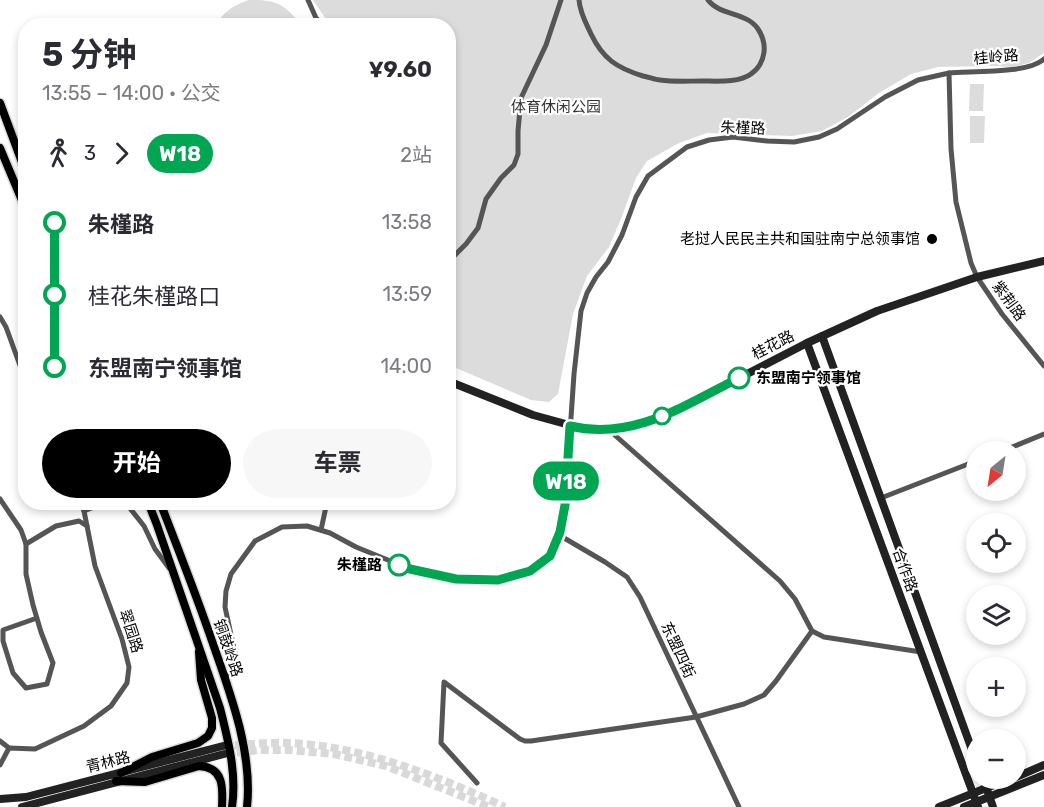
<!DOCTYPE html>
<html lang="zh">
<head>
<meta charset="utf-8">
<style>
  body { margin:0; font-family:Rubik,"Noto Sans SC",sans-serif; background:#f7f7f7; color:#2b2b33; height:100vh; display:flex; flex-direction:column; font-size:22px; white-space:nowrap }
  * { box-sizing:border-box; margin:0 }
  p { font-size:20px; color:#7c7c81 }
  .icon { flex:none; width:33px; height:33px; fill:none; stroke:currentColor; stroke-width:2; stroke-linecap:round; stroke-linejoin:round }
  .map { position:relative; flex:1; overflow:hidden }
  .panel { position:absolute; left:18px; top:18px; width:438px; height:492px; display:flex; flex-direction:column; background:#fff; border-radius:24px; box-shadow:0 3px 9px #0003 }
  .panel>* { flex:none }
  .badge { padding:0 12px; border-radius:20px; font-size:21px; line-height:39px }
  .needle { width:39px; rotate:210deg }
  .buttons { position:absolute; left:966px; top:441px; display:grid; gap:12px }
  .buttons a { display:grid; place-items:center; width:60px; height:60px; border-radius:50%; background:#fff; box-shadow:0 3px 9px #0003; font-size:30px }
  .map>.badge { position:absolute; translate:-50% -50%; box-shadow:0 0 0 3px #fff }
  .legs { display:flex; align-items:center; gap:9px; height:66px; padding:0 24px; font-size:20px }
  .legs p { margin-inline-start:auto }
  .overview { display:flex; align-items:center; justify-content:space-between; height:102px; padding:0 24px }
  h1 { font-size:33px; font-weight:700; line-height:45px }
  .button { display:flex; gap:12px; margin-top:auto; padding:12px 24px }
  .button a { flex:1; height:69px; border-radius:36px; background:#000; color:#fff; font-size:24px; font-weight:700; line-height:69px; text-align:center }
  .button a+a { background:#f7f7f7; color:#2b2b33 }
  ul { padding:0 24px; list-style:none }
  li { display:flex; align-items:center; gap:21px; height:72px; font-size:22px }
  li i { display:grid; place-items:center; width:9px; height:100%; margin:0 8px; background:currentColor }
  li i::after { content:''; width:15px; height:15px; margin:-8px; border:4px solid; border-radius:50%; background:#fff }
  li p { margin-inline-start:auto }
  li:first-child i { background:linear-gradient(#0000 50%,currentColor 0) }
  li:last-child i { background:linear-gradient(currentColor 50%,#0000 0) }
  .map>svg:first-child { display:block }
</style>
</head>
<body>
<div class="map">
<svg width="1044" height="807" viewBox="0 0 1044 807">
  <rect width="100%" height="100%" fill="#fff"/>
  <g fill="#dcdcdc">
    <path d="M249,0C276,0 284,3 301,25H215C225,11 232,6 249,0Z"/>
    <polygon points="313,0 1044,0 1044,53 1029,63 1013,67 994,66 938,67 911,74 879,93 848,117 822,131 792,136 707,133 679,143 647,161 636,178 621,219 609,247 587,276 573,314 558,394 549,402 531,400 449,365 448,26 330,25"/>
    <polygon points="970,84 984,84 983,111 969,111"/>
    <polygon points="970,116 985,116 984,143 970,143"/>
  </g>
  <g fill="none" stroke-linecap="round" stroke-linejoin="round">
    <g stroke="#d9d9d9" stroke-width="8" stroke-dasharray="8 4" stroke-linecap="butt">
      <path d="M223,746C244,745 266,742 287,743C360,745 440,777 505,807"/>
      <polyline points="225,754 260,750 289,750 334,754 386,766 489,807"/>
    </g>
    <defs>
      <g id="primary">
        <polyline points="0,103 26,173"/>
        <polyline points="0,148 26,210"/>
        <path d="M148,502L157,525L220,708C228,740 237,773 232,807"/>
        <path d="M160,502C178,549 196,594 212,641C230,692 253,753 247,807"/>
        <polyline points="121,773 152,757 198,743 208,736 212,728 212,718 201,680 199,652"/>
        <path d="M116,781L145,782L199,766C224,767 223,788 222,807"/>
      </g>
    </defs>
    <use href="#primary" stroke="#dbdbdb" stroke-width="11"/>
    <g stroke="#555" stroke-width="5">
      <polyline points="308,0 316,18 323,26"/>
      <path d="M579,0C580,13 586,23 591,34C603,59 617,68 643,76C649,77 655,80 660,80C674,82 688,81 702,81C716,81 739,83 751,74C766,63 768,44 758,29C747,12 720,16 708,0"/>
      <path d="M949,73C971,71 1028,74 1044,59"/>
      <polyline points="448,262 466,244 478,228 486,199 501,178 514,165 518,154 518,131 521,98 546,45 561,0"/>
      <polyline points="0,317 6,327 26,382"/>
      <polyline points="609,430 780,581 795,599 812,631 824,637 921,652"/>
      <polyline points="1000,452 1044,434"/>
      <polyline points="881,498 976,461"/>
      <polyline points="0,499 21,530 26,544 26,574 33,605 41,632 53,663 47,684 26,688 13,673 3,641 3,630 37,618"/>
      <polyline points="125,502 144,526 155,549 169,568"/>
      <polyline points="84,511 106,502"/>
      <polyline points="321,530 327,502"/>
      <polyline points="559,535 605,562 627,577 640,597 739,807"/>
      <polyline points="26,544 56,526 79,521 87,526"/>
      <polyline points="225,678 232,671 235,663 235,653 225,607 226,591 231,574 255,541 282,527 307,526 330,533 356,547 410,569 456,579 498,580 530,571 550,556 560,532 565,505 574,374 581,311 587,293 596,277 608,262 622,235 636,197 648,176 687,147 709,140 733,137 767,141 794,142 819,137 837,129 885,97 918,80 949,73 951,149 956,202 971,263 977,277 1002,314 1044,366"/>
      <polyline points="0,741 9,748"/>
      <polyline points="0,765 9,748 35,749 84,726 111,706 127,683 129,667 122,639 95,566 84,511 81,502"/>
      <polyline points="477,783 441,743 444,682 520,739 525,741 531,741 696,717 744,704 764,695 776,681 812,631"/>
    </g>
    <g stroke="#222" stroke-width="8">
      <polyline points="822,336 976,761"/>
      <polyline points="807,343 978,807"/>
      <polyline points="448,381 533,415 584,429 609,430 644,422 677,410 807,343 877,311 977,277 1044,261"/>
      <polyline points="1016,777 1044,765"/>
      <polyline points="983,778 993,807"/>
      <polyline points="0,799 26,797 223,746"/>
      <polyline points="22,807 224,754"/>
      <polyline points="939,807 1011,778"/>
      <polyline points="964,807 1044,775"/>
    </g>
    <use href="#primary" stroke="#000" stroke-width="8"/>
  </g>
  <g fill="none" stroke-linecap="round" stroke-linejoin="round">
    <defs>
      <path id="line-1" d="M399,565L410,569L456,579L498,580L530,571L550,556L560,532L565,505L570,426C633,441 685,405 739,378"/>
    </defs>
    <use href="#line-1" stroke="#fff" stroke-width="14"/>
    <use href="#line-1" stroke="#00a651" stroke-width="9"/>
  </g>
  <circle fill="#000" stroke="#fff" stroke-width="2" cx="932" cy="239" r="6"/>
  <g fill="#fff" stroke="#00a651" stroke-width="3">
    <circle cx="739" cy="378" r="10"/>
    <circle cx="662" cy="416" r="8"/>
    <circle cx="399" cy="565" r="10"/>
  </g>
  <g text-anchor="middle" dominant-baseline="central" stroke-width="4.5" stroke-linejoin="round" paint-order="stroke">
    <g font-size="15" fill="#000" stroke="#fff">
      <text transform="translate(996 57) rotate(-5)">桂岭路</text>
      <text transform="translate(743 128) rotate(2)">朱槿路</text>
      <text transform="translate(1009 301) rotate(54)">紫荆路</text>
      <text transform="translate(773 345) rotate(-27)">桂花路</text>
      <text transform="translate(905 570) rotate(70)">合作路</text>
      <text transform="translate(131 631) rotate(72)">翠园路</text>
      <text transform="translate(228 648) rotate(71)">铜鼓岭路</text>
      <text transform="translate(678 650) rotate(65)">东盟四街</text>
      <text transform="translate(108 762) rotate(-14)">青林路</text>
    </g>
    <g font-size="15" fill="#333" stroke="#fff">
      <text x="556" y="107">体育休闲公园</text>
    </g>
    <g font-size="15" fill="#000" stroke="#fff" text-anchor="end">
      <text x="920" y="239">老挝人民民主共和国驻南宁总领事馆</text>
    </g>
    <g font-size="15" font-weight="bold" fill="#000" stroke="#fff" text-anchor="start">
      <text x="756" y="378">东盟南宁领事馆</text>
      <text x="382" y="565" text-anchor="end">朱槿路</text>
    </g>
  </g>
</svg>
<div class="buttons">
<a><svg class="needle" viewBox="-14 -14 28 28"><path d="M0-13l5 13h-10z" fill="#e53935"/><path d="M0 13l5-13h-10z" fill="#7c7c81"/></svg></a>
<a><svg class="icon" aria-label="locate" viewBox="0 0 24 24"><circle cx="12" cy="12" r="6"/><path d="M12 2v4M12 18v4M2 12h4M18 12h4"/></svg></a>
<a><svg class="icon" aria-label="layers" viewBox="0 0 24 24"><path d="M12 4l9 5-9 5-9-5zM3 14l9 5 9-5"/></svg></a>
<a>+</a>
<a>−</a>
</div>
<b class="badge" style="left:566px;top:481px;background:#00a651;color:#fff">W18</b>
<section class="panel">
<div class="overview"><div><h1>5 分钟</h1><p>13:55 – 14:00 · 公交</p></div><b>¥9.60</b></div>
<div class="legs"><svg class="icon" aria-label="walk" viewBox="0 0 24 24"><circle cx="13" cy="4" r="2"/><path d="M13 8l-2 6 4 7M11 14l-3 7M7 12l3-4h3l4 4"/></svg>3<svg class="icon" aria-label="forward" viewBox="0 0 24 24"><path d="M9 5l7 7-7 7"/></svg><b class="badge" style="background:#00a651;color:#fff">W18</b><p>2站</p></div>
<ul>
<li><i style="color:#00a651"></i><b>朱槿路</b><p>13:58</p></li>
<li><i style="color:#00a651"></i><span>桂花朱槿路口</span><p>13:59</p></li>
<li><i style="color:#00a651"></i><b>东盟南宁领事馆</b><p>14:00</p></li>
</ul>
<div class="button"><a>开始</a><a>车票</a></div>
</section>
</div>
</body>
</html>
